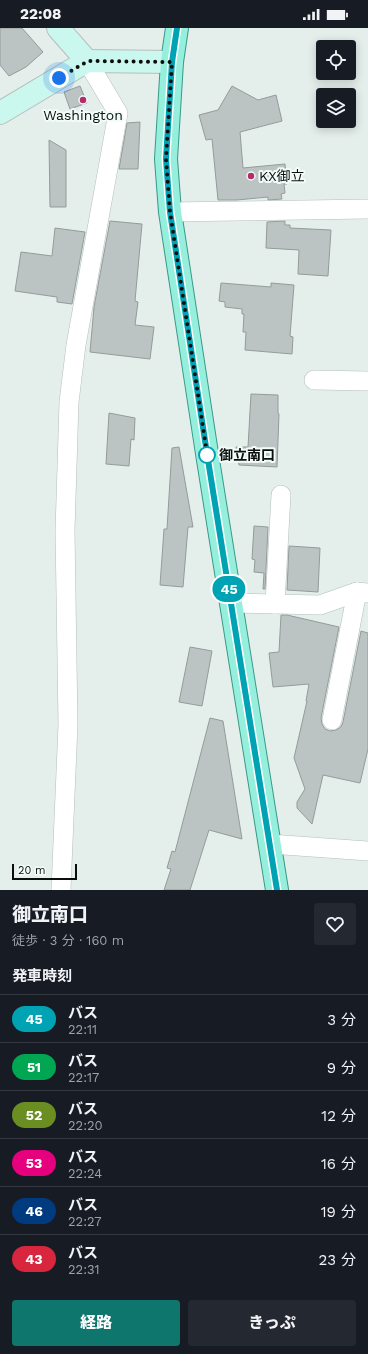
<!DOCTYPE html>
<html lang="ja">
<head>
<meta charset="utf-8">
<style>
  body { margin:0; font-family:"Work Sans","Noto Sans JP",sans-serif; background:#242831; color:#f1f3f6; height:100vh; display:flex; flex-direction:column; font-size:15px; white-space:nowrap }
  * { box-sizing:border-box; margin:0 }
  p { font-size:13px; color:#9ea1a6 }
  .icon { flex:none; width:22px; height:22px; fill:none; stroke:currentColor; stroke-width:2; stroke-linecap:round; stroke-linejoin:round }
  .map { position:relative; height:862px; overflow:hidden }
  .panel { display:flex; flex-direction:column; background:#171b24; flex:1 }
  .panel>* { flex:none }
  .badge { padding:0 8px; border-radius:13px; font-size:14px; line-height:26px }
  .fabs { position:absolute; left:316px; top:12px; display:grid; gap:8px }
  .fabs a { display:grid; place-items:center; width:40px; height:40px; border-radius:4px; background:#171b24; box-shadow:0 2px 10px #0003; font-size:20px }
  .scale { position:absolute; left:12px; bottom:10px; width:65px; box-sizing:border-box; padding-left:4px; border:2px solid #0b0e0d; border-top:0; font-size:11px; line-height:14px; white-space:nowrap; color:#0b0e0d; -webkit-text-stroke:3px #f1fbf8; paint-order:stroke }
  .you { position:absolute; width:20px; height:20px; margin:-10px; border:3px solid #fff; border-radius:50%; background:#1a73e8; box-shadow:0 0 0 6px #1a73e833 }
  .map>.badge { position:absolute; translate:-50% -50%; box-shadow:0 0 0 2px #fff }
  h2 { padding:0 12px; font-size:15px; line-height:36px }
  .round { display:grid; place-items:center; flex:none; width:42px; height:42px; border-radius:4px; background:#242831 }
  .headline { display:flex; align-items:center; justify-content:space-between; height:68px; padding:0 12px }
  h1 { font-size:19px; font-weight:800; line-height:30px }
  .primary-button { display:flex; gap:8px; margin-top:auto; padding:8px 12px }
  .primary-button a { flex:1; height:46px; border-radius:4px; background:#0f766e; color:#fff; font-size:16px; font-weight:800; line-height:46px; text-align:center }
  .primary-button a+a { background:#242831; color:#f1f3f6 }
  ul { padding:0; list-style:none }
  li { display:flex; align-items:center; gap:12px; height:48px; padding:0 12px; border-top:1px solid #363941 }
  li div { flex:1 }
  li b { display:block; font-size:15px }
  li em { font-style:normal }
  li .badge { min-width:44px; font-weight:700; text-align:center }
  .status { display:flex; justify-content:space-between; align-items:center; height:28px; padding:0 20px; background:#171b24; direction:ltr }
  .status svg { height:11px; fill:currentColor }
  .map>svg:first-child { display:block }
</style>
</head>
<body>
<div class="status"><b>22:08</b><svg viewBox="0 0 49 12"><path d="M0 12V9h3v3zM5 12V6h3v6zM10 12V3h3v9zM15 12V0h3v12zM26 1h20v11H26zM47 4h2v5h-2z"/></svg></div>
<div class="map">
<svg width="368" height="862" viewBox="0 0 368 862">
  <rect width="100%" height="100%" fill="#e4eeeb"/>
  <g fill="#bbc4c2" stroke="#939c99">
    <polygon points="0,0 22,0 43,24 26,39 9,48 0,37"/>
    <polygon points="80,58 87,75 70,81 64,64"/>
    <polygon points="232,58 258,72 276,67 282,93 240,104 243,140 285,136 287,156 284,156 285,165 281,166 282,171 268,172 268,169 237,172 218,172 212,111 206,112 199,87 218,82"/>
    <polygon points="140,94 138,141 119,141 127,95"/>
    <polygon points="49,112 66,122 66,179 50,179"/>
    <polygon points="110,193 142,196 135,273 138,274 135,297 154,299 150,331 90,324 94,279"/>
    <polygon points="285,193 285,197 290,197 290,200 331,202 328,248 298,246 299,222 266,220 267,194"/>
    <polygon points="55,200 85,204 72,276 57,274 57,269 15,263 21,224 52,228"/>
    <polygon points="221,255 271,259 271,255 294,257 290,308 293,309 292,326 245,322 246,304 243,304 244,286 242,286 242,281 225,279 225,274 219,273"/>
    <polygon points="251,366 278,367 278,385 279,386 277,439 239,437 236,419 248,419"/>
    <polygon points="109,385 135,390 134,412 131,411 129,438 106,436"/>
    <polygon points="179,419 193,499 188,499 183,559 160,557 164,501 167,501 172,420"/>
    <polygon points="254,498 268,499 265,561 263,561 264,545 254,544 255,532 252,531"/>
    <polygon points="289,518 320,520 318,564 287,562"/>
    <polygon points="281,587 287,587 339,599 321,690 322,696 325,701 330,703 336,702 341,699 343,694 361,603 368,605 368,721 360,755 323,747 312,796 297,780 297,774 305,761 294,730 307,673 306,673 309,656 273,659 269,625 279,624"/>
    <polygon points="190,619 212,623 202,678 179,674"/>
    <polygon points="210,690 223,693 242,811 209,802 190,862 164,862 171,841 167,840 172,823 175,824"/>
  </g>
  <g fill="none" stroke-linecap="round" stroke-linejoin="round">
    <defs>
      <g id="street">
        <polyline points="170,184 368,181"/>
        <polyline points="314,352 368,353"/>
        <polyline points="231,575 320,577 357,564 368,565"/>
        <polyline points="275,576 281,467"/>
        <polyline points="332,692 357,564"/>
        <polyline points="270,816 368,823"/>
        <polyline points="61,862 68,696 65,503 69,374 76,317 118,85 87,33"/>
      </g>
      <g id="secondary">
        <polyline points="58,0 87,33"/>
        <polyline points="0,85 87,33 172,34"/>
      </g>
      <polyline id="primary" points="177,0 172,34 166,131 170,184 208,432 277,862"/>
    </defs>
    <use href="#street" stroke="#b6bfbd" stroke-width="20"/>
    <use href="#secondary" stroke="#b6bfbd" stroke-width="24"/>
    <use href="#primary" stroke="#389a86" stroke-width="24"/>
    <use href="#street" stroke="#fff" stroke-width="19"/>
    <use href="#secondary" stroke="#caf7ee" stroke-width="22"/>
    <use href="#primary" stroke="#96efdd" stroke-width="22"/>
  </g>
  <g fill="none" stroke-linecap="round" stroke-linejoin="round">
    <defs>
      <polyline id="line" points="177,0 172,34 166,131 170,184 208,432 277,862"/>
    </defs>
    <use href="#line" stroke="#fff" stroke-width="9"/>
    <use href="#line" stroke="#00a3b4" stroke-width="6"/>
    <polyline stroke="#0b0e0d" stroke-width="4" stroke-dasharray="0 7.2" points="59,50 88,33 172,34 166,131 170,184 208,432 207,427"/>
  </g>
  <g fill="#b42c6c" stroke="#f1fbf8" stroke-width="1.5">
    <circle cx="83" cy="72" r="4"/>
    <circle cx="251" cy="148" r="4"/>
  </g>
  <circle fill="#fff" stroke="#00a3b4" stroke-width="2" cx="207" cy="427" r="8"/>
  <g text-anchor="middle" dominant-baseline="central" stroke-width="4" stroke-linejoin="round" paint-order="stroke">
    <g font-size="14" fill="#0b0e0d" stroke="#f1fbf8">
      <text x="83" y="87">Washington</text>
      <text x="259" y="148" text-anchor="start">KX御立</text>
    </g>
    <g font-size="14" font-weight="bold" fill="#0b0e0d" stroke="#f1fbf8" text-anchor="start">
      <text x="219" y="427">御立南口</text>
    </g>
  </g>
</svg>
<div class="fabs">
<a><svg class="icon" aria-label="locate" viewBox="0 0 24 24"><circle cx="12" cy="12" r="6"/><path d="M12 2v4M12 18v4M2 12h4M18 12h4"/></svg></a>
<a><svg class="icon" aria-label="layers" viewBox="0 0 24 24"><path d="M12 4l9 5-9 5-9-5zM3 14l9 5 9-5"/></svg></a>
</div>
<div class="scale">20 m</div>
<div class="you" style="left:59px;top:50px"></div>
<b class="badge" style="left:229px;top:561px;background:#00a3b4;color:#fff">45</b>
</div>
<section class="panel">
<div class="headline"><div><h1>御立南口</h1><p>徒歩 · 3 分 · 160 m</p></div><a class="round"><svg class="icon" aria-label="heart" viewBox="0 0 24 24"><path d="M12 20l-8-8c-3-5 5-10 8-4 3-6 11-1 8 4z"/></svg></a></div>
<h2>発車時刻</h2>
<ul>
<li><span class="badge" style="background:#00a3b4;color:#fff">45</span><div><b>バス</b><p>22:11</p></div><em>3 分</em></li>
<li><span class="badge" style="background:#00a651;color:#fff">51</span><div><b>バス</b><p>22:17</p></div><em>9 分</em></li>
<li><span class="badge" style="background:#6b8e23;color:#fff">52</span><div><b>バス</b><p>22:20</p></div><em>12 分</em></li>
<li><span class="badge" style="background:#e6007e;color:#fff">53</span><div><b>バス</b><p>22:24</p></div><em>16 分</em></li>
<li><span class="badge" style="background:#003b80;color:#fff">46</span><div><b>バス</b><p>22:27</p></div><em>19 分</em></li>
<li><span class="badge" style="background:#d7263d;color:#fff">43</span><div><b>バス</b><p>22:31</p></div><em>23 分</em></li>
</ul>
<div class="primary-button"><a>経路</a><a>きっぷ</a></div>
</section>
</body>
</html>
